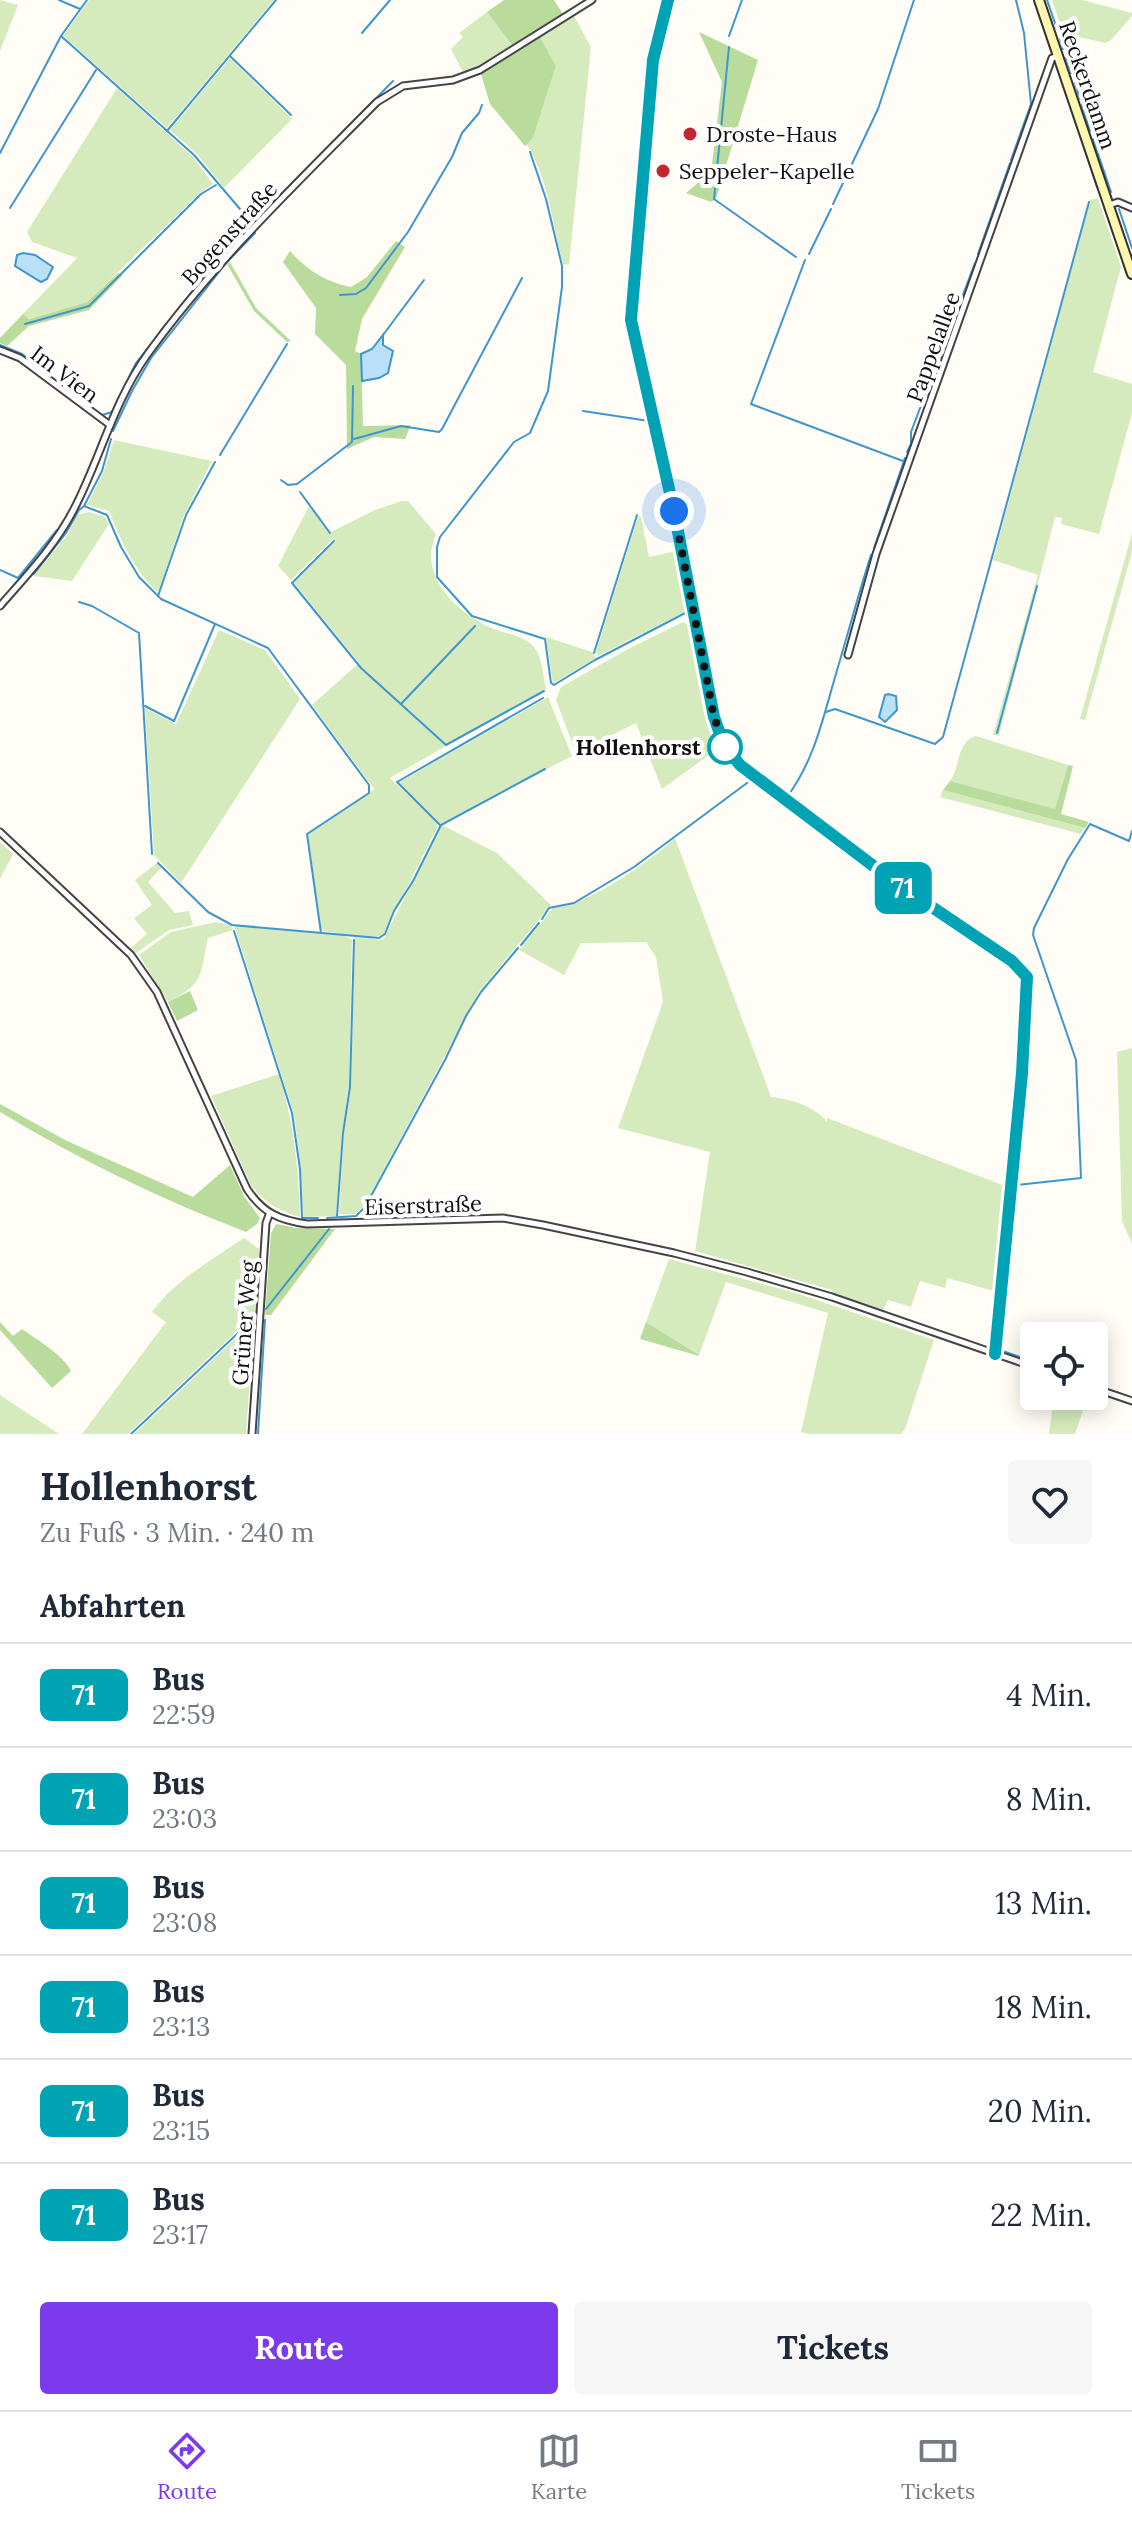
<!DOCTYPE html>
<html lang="de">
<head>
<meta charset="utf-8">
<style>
  body { margin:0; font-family:Lora,serif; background:#f6f6f7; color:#1f2937; height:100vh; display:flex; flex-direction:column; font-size:30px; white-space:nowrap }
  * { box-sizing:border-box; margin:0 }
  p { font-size:26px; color:#747a83 }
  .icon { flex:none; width:44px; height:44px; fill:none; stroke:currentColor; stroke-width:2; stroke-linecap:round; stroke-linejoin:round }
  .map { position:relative; height:1434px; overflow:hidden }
  .details { display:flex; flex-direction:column; background:#fff; flex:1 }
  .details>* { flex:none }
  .badge { padding:0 16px; border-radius:12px; font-size:28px; line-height:52px }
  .fabs { position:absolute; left:1020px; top:1322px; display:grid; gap:16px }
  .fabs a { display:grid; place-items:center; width:88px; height:88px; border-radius:8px; background:#fff; box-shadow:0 4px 20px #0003; font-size:40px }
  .you { position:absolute; width:40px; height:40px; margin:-20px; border:6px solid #fff; border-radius:50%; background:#1a73e8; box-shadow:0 0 0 12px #1a73e833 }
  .map>.badge { position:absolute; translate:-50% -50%; box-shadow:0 0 0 4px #fff }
  h2 { padding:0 40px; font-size:30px; line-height:72px }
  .round { display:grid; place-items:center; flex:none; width:84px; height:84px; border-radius:8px; background:#f6f6f7 }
  .headline { display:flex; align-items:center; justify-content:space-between; height:136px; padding:0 40px }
  h1 { font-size:38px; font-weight:800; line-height:60px }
  .action { display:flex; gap:16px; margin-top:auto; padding:16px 40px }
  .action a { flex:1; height:92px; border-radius:8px; background:#7c3aed; color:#fff; font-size:32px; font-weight:800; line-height:92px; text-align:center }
  .action a+a { background:#f6f6f7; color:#1f2937 }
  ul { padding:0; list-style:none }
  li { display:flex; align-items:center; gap:24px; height:104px; padding:0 40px; border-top:2px solid #e0e1e3 }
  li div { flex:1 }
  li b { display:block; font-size:30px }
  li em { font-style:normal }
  li .badge { min-width:88px; font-weight:700; text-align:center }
  .tab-bar { display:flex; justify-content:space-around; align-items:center; height:112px; border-top:2px solid #e0e1e3; background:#fff; font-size:22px; color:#747a83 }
  .tab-bar a { display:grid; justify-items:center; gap:4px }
  .tab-bar .on { color:#7c3aed }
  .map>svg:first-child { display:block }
</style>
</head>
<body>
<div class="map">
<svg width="1132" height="1434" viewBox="0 0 1132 1434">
  <rect width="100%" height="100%" fill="#fffdf5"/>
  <g fill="#d5ebbd">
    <polygon points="0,0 18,5 0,51"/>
    <polygon points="89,0 274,0 167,128 63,36"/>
    <polygon points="1052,0 1082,0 1132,13 1132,16 1111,40 1105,43 1063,33"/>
    <polygon points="487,12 512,45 464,74 451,49 463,37 459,33"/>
    <path d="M574,16L591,47L569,265L563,264C553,228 548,175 526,144L533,138L556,66L540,37Z"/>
    <polygon points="230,58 292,119 224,188 196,153 170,130"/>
    <polygon points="117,88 193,157 213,184 200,193 87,302 28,319 23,314 77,258 32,242 27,232"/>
    <polygon points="1098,198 1121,267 1093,372 1132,384 1132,413 1099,534 1061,524 1062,518 1055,517 999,736 993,735 1038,575 993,560 1090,200"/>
    <path d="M114,440L212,461L184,515L159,591H156C133,568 121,541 109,511L87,505L104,471Z"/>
    <path d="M402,501H408L436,534C418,575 454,610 489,627C504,634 522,634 534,647C543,658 543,676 546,689L390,778L437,823V828L383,935C368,940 340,933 323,931L320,927L308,834L374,789L312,705L359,663L294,583L336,541L333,539L291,580L278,566L309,506L329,533L375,510Z"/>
    <polygon points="89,512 105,517 109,524 72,581 34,576 68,534 77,515"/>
    <polygon points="638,516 641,517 649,557 676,551 688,610 598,656 596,652"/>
    <polygon points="1132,533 1132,552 1085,720 1080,719"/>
    <polygon points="683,622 691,627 709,718 720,747 662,789 636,723 576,753 556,700 561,687 628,649"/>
    <polygon points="219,630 265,650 300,699 181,883 154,855 145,708 176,724"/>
    <polygon points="546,637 592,652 596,658 553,684"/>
    <polygon points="548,697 572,756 440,824 398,783"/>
    <path d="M976,736L1068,765L1055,810L950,781C961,766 956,742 976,736Z"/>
    <polygon points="943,790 1085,828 1081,834 940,797"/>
    <polygon points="442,825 497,853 551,905 479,992 365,1205 355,1214 339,1214 344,1133 351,1087 355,937 383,940"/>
    <path d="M675,838L771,1097C790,1099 815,1106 827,1122V1118L1005,1186L994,1291L947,1278L945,1288L920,1281L911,1307L888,1300L883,1310L833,1293L832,1290L695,1251L710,1152L618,1128L663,1002L656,957L646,942L581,943L564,975L519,950L553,908C586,906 650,862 675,838Z"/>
    <polygon points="0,842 13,854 0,879"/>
    <polygon points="157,863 161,868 148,882 175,913 189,911 193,925 169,930 136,953 130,949 147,934 134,918 152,905 135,880"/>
    <path d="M216,922L231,925L233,930L208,938C200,975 205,983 168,1002L139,955L171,932Z"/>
    <polygon points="234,925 343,935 352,940 349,1086 342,1133 336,1216 303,1217 300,1160 294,1115"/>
    <polygon points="1132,1048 1132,1244 1122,1221 1117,1052"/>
    <path d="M279,1074C294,1124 298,1164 300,1217C280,1211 264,1203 251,1185L211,1096Z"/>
    <path d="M244,1238L259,1249L256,1313L128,1434H82L166,1322L152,1312C175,1280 212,1260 244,1238Z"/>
    <polygon points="669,1259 796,1293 934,1340 905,1429 901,1434 809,1434 801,1432 828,1313 726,1282 699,1355 646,1322"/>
    <polygon points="236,1338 252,1347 246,1434 134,1434"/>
    <polygon points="0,1395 59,1434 0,1434"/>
    <polygon points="1054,1396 1088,1396 1075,1434 1049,1434"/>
  </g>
  <g fill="#b9dc9c">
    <polygon points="504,0 554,0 563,14 512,45 487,12"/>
    <polygon points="699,32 758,60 716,199 711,202 686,193 711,172 722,82"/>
    <polygon points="540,37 556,66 533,138 525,146 490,104 481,74"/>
    <path d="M396,241L405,247L362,319L355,351L361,354L363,426L411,425L405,439L374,437L347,449L346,365L315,334L316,308L283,262L290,251C307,270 325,282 351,287L367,277Z"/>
    <polygon points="230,262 256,308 291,341 287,342 254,311 227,264"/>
    <polygon points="118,273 123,275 89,310 29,326 7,346 0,343 0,338 23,314 29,319 87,302"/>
    <polygon points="1068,765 1073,766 1061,814 1089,822 1085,828 943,790 950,781 1055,809"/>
    <polygon points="190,991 198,1010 177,1021 168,1002"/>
    <path d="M0,1104L67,1141L193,1197L230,1165L244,1196L260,1218L257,1224L246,1232C160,1199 78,1159 0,1112Z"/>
    <polygon points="276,1224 296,1228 335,1229 271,1315 265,1315 271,1233"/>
    <polygon points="256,1321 252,1347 236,1338"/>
    <path d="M0,1322L13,1336L22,1329C39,1341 63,1355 71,1371L52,1388L0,1330Z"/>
    <polygon points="646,1322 699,1355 699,1356 640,1339"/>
  </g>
  <g fill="#b9e0f7" stroke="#3f96cf" stroke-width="2">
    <polygon points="23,253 35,255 53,267 47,279 41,282 15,266 17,255"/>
    <polygon points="383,335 383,345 393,351 388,373 379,378 362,381 361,354 372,349"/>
    <polygon points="888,694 896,696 897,710 885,722 879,717 885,695"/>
  </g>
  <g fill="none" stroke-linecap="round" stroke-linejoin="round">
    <g stroke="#3f96cf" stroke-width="2">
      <polyline points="59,0 80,9"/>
      <polyline points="1047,0 1057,29"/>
      <polyline points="362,33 390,0"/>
      <polyline points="61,36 194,155 251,222"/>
      <polyline points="729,36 742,0"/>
      <polyline points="1060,39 1063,49"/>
      <polyline points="729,47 714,199 796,257"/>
      <polyline points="230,56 291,115"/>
      <polyline points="1066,58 1071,73"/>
      <polyline points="1056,63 1069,101"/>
      <polyline points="1075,83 1080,99"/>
      <polyline points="1082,105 1090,131"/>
      <polyline points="1072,109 1097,187"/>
      <polyline points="167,131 276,0"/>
      <polyline points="1093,139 1111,192"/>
      <polyline points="530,152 546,199 562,266 562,287 548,391 530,433 514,442 440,537 437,547 437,577 472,616 545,639 551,683 554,685 595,660 689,611 677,551"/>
      <polyline points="0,153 61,36 87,0"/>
      <polyline points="1011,160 1031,104 1024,33 1016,0"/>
      <polyline points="833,204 878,109 914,0"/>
      <polyline points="10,208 96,70"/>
      <polyline points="1119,209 1132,248"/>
      <polyline points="809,254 831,209"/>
      <polyline points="978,254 1010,163"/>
      <polyline points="805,260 751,404 903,461"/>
      <polyline points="340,295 356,294 366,288 408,232 452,157 462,133 479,113 482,105"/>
      <polyline points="25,324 89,306 201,194 216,185"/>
      <polyline points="383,335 424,280"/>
      <polyline points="0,345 22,354 84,403"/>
      <polyline points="583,411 649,421"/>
      <polyline points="102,415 112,412 136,363 216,261 393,81"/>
      <polyline points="113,431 132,391 151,358 227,262 255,233"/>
      <polyline points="111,439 102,471 84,506 107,515 121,547 139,577 161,599 268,648 369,785 369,793 307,834 321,933"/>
      <polyline points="354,439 401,426 439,432 442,429 522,278"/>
      <polyline points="907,452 911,444 911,432 975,263"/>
      <polyline points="220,455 287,344"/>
      <polyline points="281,480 288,485 297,484 352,442 353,386"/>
      <polyline points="300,492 330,533"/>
      <polyline points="334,541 292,583 361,668 446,745 544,691"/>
      <polyline points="874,548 905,458"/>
      <polyline points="0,570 18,578 57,530"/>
      <polyline points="34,574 66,533 79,510 84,506"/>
      <polyline points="158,596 186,515 215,462"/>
      <polyline points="79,602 92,606 139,633 152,854"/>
      <polyline points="594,653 637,515"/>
      <polyline points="401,704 475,626"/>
      <polyline points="145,706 174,721 215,624"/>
      <polyline points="826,712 835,709 935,744 943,737 1089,202"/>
      <polyline points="997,733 1037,586"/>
      <path d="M759,776L787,797C816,758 824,713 838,667C849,630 859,592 871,555"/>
      <polyline points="440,825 397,782 543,698"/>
      <polyline points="158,863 208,912 232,925 379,938 385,934 394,911 413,881 441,825 545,769"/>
      <polyline points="542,919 549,908 574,903 634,867 751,780"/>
      <polyline points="234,931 292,1113 300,1169 302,1218 318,1218"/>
      <polyline points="521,945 539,923"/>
      <polyline points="337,1216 343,1133 350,1087 354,940"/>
      <polyline points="327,1218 356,1216 365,1207 445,1060 466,1016 481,992 518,948"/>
      <polyline points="266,1309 329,1229"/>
      <polyline points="1034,1362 1000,1350 1017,1185 1081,1178 1076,1060 1033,935 1034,928 1068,859 1090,824 1129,841 1132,831"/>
      <polyline points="131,1434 255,1317"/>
      <polyline points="258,1434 265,1320"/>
    </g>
    <defs>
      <g id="street">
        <polyline points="668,0 653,60 631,320 674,511 714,717 724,745 740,765 892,880 1012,961 1027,977 1022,1073 995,1354"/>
        <polyline points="1109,205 1118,202 1132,208"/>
        <polyline points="0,350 20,358 110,425"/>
        <path d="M0,606C27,575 55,546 74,509C100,459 114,401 147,355C214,262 297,183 377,102L403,86L453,80L480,70L592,0"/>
        <polyline points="848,655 876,554 1052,58 1058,56"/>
        <path d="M0,832L131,955L157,992L247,1189C263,1213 279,1220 307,1224L503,1218L543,1225L674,1253L747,1272L832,1297L1034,1367"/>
        <polyline points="1094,1388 1132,1401"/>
        <polyline points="252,1434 266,1223 269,1215"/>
      </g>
      <polyline id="secondary" points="1039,0 1132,274"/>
    </defs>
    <use href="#street" stroke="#444" stroke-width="9"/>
    <use href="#secondary" stroke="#333" stroke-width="12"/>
    <use href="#street" stroke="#fff" stroke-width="5"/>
    <use href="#secondary" stroke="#fff6b0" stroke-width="8"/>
  </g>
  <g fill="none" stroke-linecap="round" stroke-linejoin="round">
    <defs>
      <polyline id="line" points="668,0 653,60 631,320 674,511 714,717 724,745 740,765 892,880 1012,961 1027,977 1022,1073 995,1354"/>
    </defs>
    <use href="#line" stroke="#fff" stroke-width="18"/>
    <use href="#line" stroke="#00a3b4" stroke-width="12"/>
    <polyline stroke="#111" stroke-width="8" stroke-dasharray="0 14.4" points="674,511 714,717 725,747"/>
  </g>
  <g fill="#c4262e" stroke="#fff" stroke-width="3">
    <circle cx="690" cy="134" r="8"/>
    <circle cx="663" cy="171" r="8"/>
  </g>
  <circle fill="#fff" stroke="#00a3b4" stroke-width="4" cx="725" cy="747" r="16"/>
  <g text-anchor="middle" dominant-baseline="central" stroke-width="8" stroke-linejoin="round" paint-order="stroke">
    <g font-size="22" fill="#111" stroke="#fff">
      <text transform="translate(1088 85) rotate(71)">Reckerdamm</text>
      <text transform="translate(229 233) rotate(-48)">Bogenstraße</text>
      <text transform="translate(933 347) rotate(-70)">Pappelallee</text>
      <text transform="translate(65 374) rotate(37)">Im Vien</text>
      <text transform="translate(423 1205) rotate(-2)">Eiserstraße</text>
      <text transform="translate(244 1323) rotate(-86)">Grüner Weg</text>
    </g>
    <g font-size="22" fill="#111" stroke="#fff" text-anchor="start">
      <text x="706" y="134">Droste-Haus</text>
      <text x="679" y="171">Seppeler-Kapelle</text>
    </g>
    <g font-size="22" font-weight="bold" fill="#111" stroke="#fff" text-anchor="end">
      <text x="701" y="747">Hollenhorst</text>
    </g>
  </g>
</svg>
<div class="fabs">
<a><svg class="icon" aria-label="locate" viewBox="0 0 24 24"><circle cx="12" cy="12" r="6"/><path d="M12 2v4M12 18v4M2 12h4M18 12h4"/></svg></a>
</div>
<div class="you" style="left:674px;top:511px"></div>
<b class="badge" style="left:903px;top:888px;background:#00a3b4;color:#fff">71</b>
</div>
<section class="details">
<div class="headline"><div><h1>Hollenhorst</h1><p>Zu Fuß · 3 Min. · 240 m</p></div><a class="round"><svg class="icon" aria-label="heart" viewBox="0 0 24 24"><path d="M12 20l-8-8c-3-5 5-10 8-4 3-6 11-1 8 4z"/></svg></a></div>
<h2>Abfahrten</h2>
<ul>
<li><span class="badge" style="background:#00a3b4;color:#fff">71</span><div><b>Bus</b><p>22:59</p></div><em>4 Min.</em></li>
<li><span class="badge" style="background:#00a3b4;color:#fff">71</span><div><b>Bus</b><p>23:03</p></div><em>8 Min.</em></li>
<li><span class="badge" style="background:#00a3b4;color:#fff">71</span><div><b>Bus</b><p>23:08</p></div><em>13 Min.</em></li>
<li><span class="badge" style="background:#00a3b4;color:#fff">71</span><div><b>Bus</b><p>23:13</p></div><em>18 Min.</em></li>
<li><span class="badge" style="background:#00a3b4;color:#fff">71</span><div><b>Bus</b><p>23:15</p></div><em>20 Min.</em></li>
<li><span class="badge" style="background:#00a3b4;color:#fff">71</span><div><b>Bus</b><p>23:17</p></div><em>22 Min.</em></li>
</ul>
<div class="action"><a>Route</a><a>Tickets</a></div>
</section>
<nav class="tab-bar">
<a class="on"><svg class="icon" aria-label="directions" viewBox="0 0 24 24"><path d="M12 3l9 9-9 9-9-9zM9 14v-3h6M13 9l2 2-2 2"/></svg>Route</a>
<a><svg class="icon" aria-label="map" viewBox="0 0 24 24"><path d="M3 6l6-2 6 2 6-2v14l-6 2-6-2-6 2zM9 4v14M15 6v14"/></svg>Karte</a>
<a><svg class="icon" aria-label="tickets" viewBox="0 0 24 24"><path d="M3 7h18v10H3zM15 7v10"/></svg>Tickets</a>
</nav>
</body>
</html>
